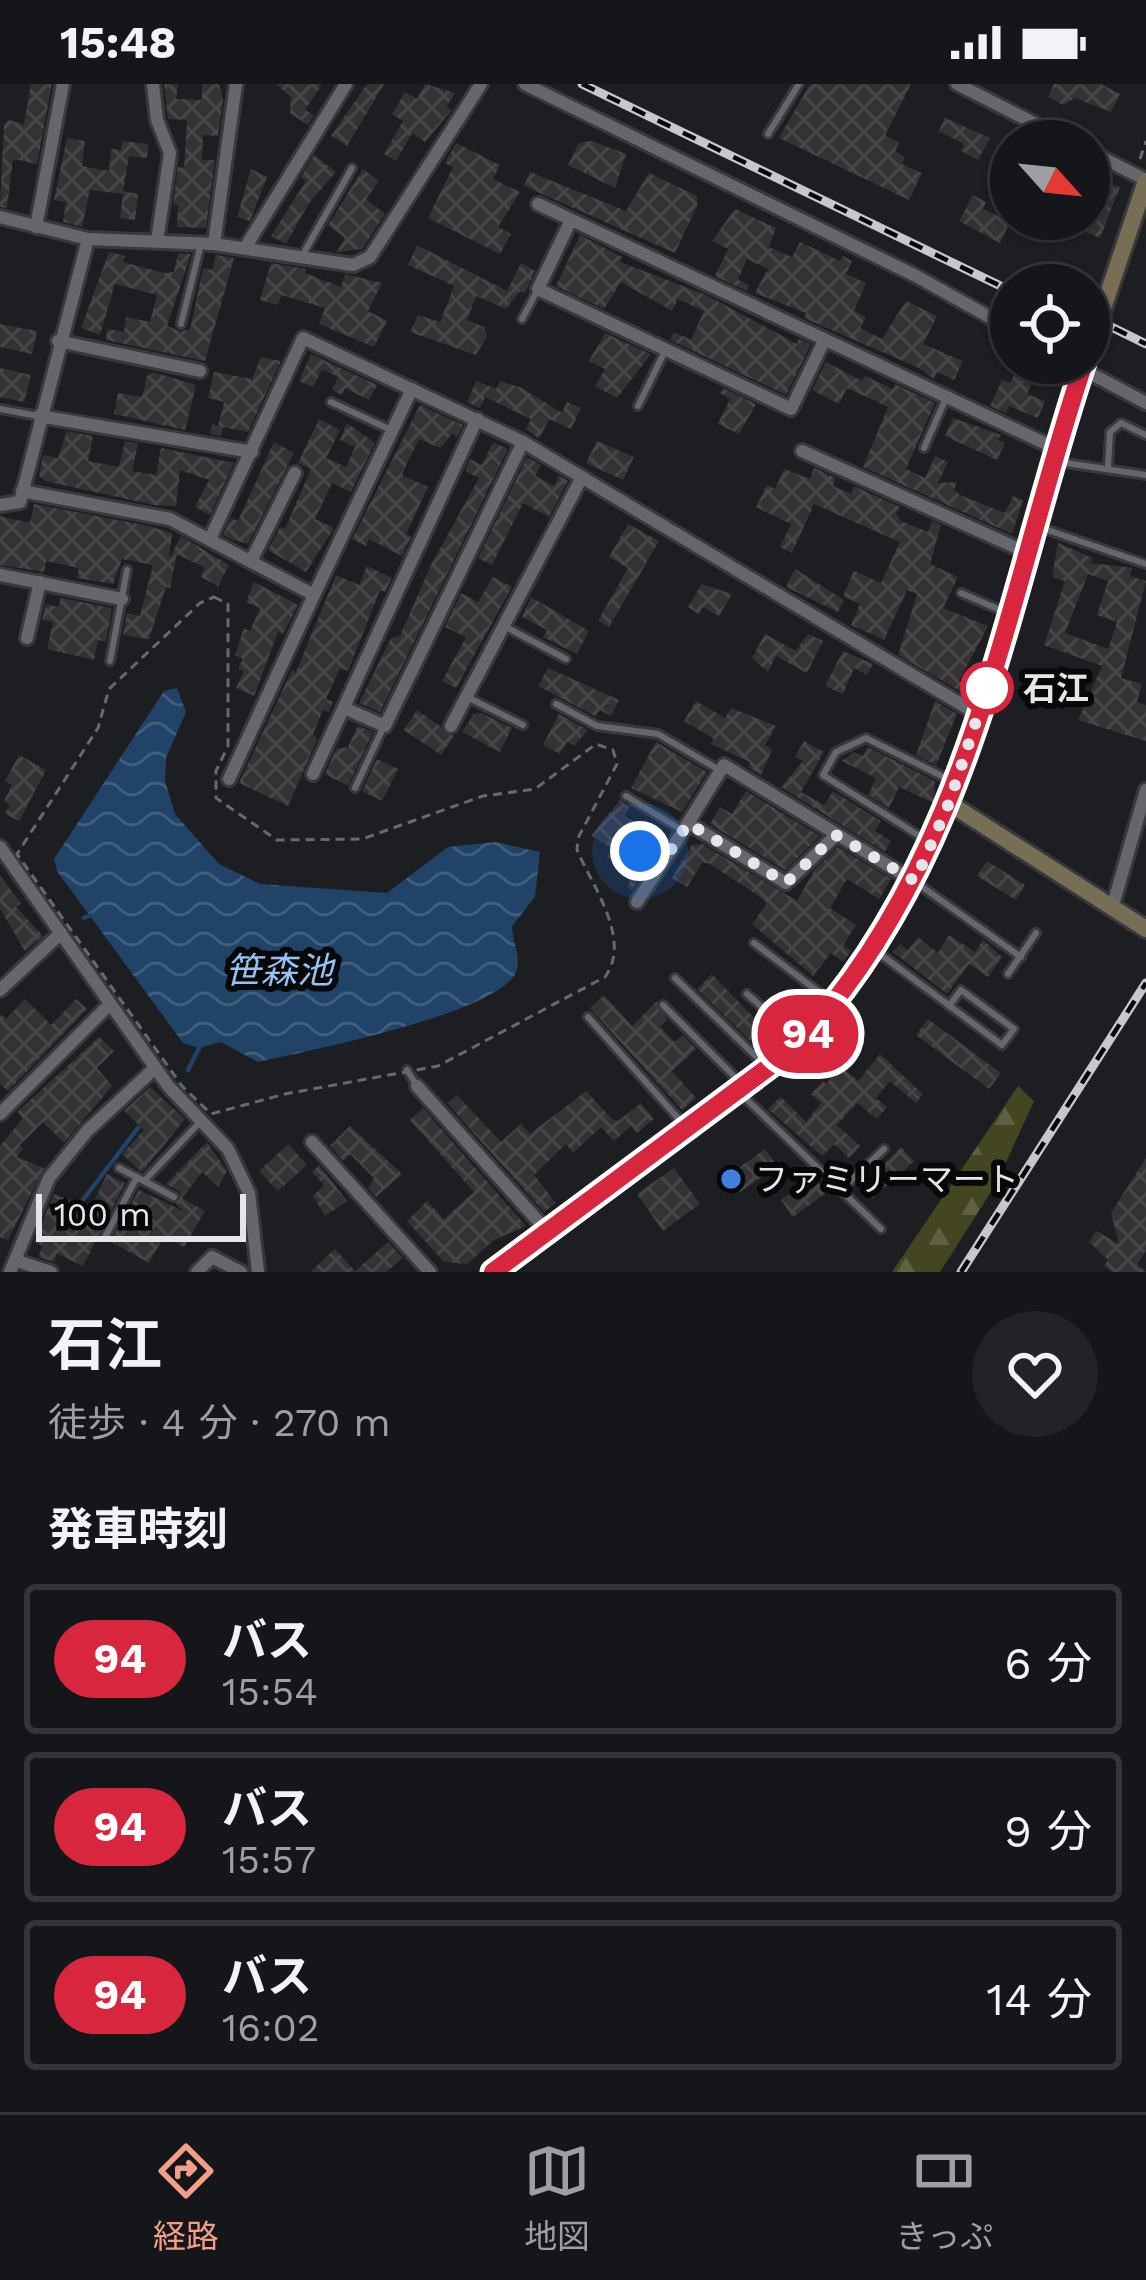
<!DOCTYPE html>
<html lang="ja">
<head>
<meta charset="utf-8">
<style>
  body { margin:0; font-family:"Work Sans","Noto Sans JP",sans-serif; background:#222326; color:#f1f3f6; height:100vh; display:flex; flex-direction:column; font-size:45px; white-space:nowrap }
  * { box-sizing:border-box; margin:0 }
  p { font-size:39px; color:#9d9fa2 }
  .icon { flex:none; width:66px; height:66px; fill:none; stroke:currentColor; stroke-width:2; stroke-linecap:round; stroke-linejoin:round }
  .map { position:relative; height:1188px; overflow:hidden }
  .sheet { display:flex; flex-direction:column; background:#151619; flex:1 }
  .sheet>* { flex:none }
  .badge { padding:0 24px; border-radius:39px; font-size:42px; line-height:78px }
  .needle { width:78px; rotate:117deg }
  .tools { position:absolute; left:990px; top:36px; display:grid; gap:24px }
  .tools a { display:grid; place-items:center; width:120px; height:120px; border-radius:50%; background:#151619; box-shadow:0 3px 9px #0004,0 0 0 3px #343538; font-size:60px }
  .scale { position:absolute; left:36px; bottom:30px; width:210px; box-sizing:border-box; padding-left:12px; border:6px solid #e5e6e9; border-top:0; font-size:33px; line-height:42px; white-space:nowrap; color:#e5e6e9; -webkit-text-stroke:9px #070809; paint-order:stroke }
  .you { position:absolute; width:60px; height:60px; margin:-30px; border:9px solid #fff; border-radius:50%; background:#1a73e8; box-shadow:0 0 0 18px #1a73e833 }
  .map>.badge { position:absolute; translate:-50% -50%; box-shadow:0 0 0 6px #fff }
  h2 { padding:0 48px; font-size:45px; line-height:108px }
  .round { display:grid; place-items:center; flex:none; width:126px; height:126px; border-radius:63px; background:#222326 }
  .head { display:flex; align-items:center; justify-content:space-between; height:204px; padding:0 48px }
  h1 { font-size:57px; font-weight:700; line-height:90px }
  ul { padding:0; list-style:none }
  li { display:flex; align-items:center; gap:36px; height:150px; margin:0 24px 18px; padding:0 24px; border:6px solid #343538; border-radius:12px }
  li div { flex:1 }
  li b { display:block; font-size:45px }
  li em { font-style:normal }
  li .badge { min-width:132px; font-weight:700; text-align:center }
  .status { display:flex; justify-content:space-between; align-items:center; height:84px; padding:0 60px; background:#151619; direction:ltr }
  .status svg { height:33px; fill:currentColor }
  .dock { display:flex; justify-content:space-around; align-items:center; height:168px; border-top:3px solid #343538; background:#151619; font-size:33px; color:#9d9fa2 }
  .dock a { display:grid; justify-items:center; gap:6px }
  .dock .selected { color:#f49e87 }
  .map>svg:first-child { display:block }
</style>
</head>
<body>
<div class="status"><b>15:48</b><svg viewBox="0 0 49 12"><path d="M0 12V9h3v3zM5 12V6h3v6zM10 12V3h3v9zM15 12V0h3v12zM26 1h20v11H26zM47 4h2v5h-2z"/></svg></div>
<div class="map">
<svg width="1146" height="1188" viewBox="0 0 1146 1188">
  <defs>
    <pattern id="forest-firs" width="22" height="20" patternUnits="userSpaceOnUse" patternTransform="scale(3)"><rect width="22" height="20" fill="#444622"/><path d="M5 1l3.5 6h-7zM16 11l3.5 6h-7z" fill="#5f6142"/></pattern>
    <pattern id="water-waves" width="16" height="10" patternUnits="userSpaceOnUse" patternTransform="scale(3)"><rect width="16" height="10" fill="#204367"/><path d="M0 5q4-4 8 0t8 0" fill="none" stroke="#405e7d"/></pattern>
    <pattern id="building-cross-hatch" width="8" height="8" patternUnits="userSpaceOnUse" patternTransform="scale(3)"><rect width="8" height="8" fill="#353235"/><path d="M0 0l8 8M0 8l8-8" fill="none" stroke="#484648"/></pattern>
  </defs>
  <rect width="100%" height="100%" fill="#1c1e21"/>
  <polygon fill="url(#forest-firs)" points="1018,1002 1034,1017 996,1100 940,1188 892,1188"/>
  <path fill="url(#water-waves)" d="M177,604L186,628L166,674L165,697L175,730L219,780L260,800L387,809L448,763L496,758L540,768L535,813L512,842C512,857 522,874 516,888C498,930 306,967 258,978L221,958L199,964L183,959L57,787L54,775L164,607Z"/>
  <g fill="none" stroke-linecap="round" stroke-linejoin="round">
    <g stroke="#204367" stroke-width="4.5">
      <polyline points="84,834 91,831"/>
      <polyline points="4,894 47,852"/>
      <polyline points="188,986 199,964"/>
      <polyline points="79,1121 141,1040"/>
    </g>
  </g>
  <g fill="url(#building-cross-hatch)" fill-rule="evenodd">
    <polygon points="31,0 52,0 37,80 13,75 7,124 0,123 4,41 8,36 24,40"/>
    <polygon points="164,0 178,0 176,15 202,16 202,0 219,0 223,16 218,52 203,51 202,76 215,76 206,144 177,143 178,121 173,120 178,83 184,84 187,36 168,35"/>
    <polygon points="276,0 322,0 305,26 314,31 308,41 290,29 291,13"/>
    <polygon points="367,0 384,0 347,62 331,52"/>
    <polygon points="425,0 455,9 446,23 452,26 425,58 412,49 396,77 384,70 403,37 392,30 405,8 417,15"/>
    <polygon points="810,0 911,0 885,51 899,59 895,67 905,73 902,80 922,89 909,116 779,54"/>
    <polygon points="1054,0 1101,0 1120,10 1111,28 1075,14 1063,21 1048,13"/>
    <polygon points="945,34 990,54 978,76 961,67 964,60 939,47"/>
    <polygon points="67,54 85,57 82,82 109,87 111,65 121,66 122,57 148,60 147,74 129,72 123,107 138,110 135,136 120,134 123,110 90,106 82,143 63,138 66,118 54,116"/>
    <polygon points="592,57 626,70 615,104 568,81 579,59"/>
    <polygon points="456,59 500,81 493,95 520,108 498,143 511,150 500,170 428,134 453,83 445,79"/>
    <polygon points="314,71 336,88 309,119 286,160 271,152 306,97 301,93"/>
    <polygon points="251,85 267,93 250,137 237,133"/>
    <polygon points="363,85 379,97 366,115 385,130 362,165 337,168 345,154 328,141"/>
    <polygon points="530,88 626,127 649,89 697,112 697,122 675,169 524,102"/>
    <polygon points="1089,94 1120,103 1100,154 1056,135 1089,135"/>
    <polygon points="973,111 986,118 983,125 1010,138 1000,159 959,137"/>
    <polygon points="735,125 776,144 769,163 792,173 800,158 840,177 843,172 852,177 846,190 866,199 854,227 866,233 860,244 882,255 906,217 937,232 923,260 963,277 954,296 937,288 934,295 919,284 804,234 806,229 755,209 768,185 747,175 738,196 749,201 747,207 715,192 728,165 712,157"/>
    <polygon points="580,151 622,173 620,178 706,211 797,260 799,255 811,260 786,311 670,256 674,248 691,256 704,227 678,215 672,227 621,198 604,225 556,202"/>
    <polygon points="417,161 507,207 521,179 535,187 525,209 520,207 506,225 476,212 467,236 484,243 487,252 476,271 410,248 418,231 440,238 454,202 408,181"/>
    <polygon points="109,168 125,172 123,178 164,189 174,188 178,169 191,170 167,242 180,247 190,246 203,184 212,186 216,171 234,174 205,277 106,256 107,245 124,248 126,233 150,238 157,211 115,200 100,251 81,244"/>
    <polygon points="271,179 306,185 305,189 341,203 345,190 382,199 368,227 387,237 374,263 319,240 325,224 281,211 278,221 260,216"/>
    <polygon points="0,240 37,247 32,270 0,263"/>
    <polygon points="605,249 651,270 617,314 595,302 605,285 589,277"/>
    <polygon points="311,270 377,301 369,316 345,304 342,311 332,306 338,293 322,285 313,303 299,297"/>
    <polygon points="261,273 281,277 248,348 223,343 221,352 210,350 212,340 218,342 224,318 208,314 214,288 252,295"/>
    <polygon points="826,278 862,297 865,292 893,305 895,300 935,319 906,385 925,394 935,372 948,378 938,399 957,398 954,406 960,411 1005,429 1013,412 1023,416 1012,450 863,383 888,323 847,304 839,320 812,306"/>
    <polygon points="0,284 31,291 24,318 0,313"/>
    <polygon points="1017,285 1035,293 1027,310 1045,317 1038,334 1009,322 1006,329 990,322 1002,296 1010,299"/>
    <polygon points="153,288 196,301 185,346 114,330 118,309 142,313 147,292"/>
    <polygon points="476,297 496,305 500,297 522,304 562,329 567,318 581,324 571,345 549,335 539,355 526,345 531,335 485,313 480,324 467,318"/>
    <polygon points="723,304 756,320 739,350 718,340 730,315 720,309"/>
    <polygon points="420,321 463,341 457,353 452,350 440,364 419,355 409,375 402,391 428,403 406,450 411,453 402,472 369,455 366,462 352,455"/>
    <polygon points="953,334 1001,351 998,356 1005,359 997,376 945,352"/>
    <polygon points="319,335 340,346 326,374 346,383 355,363 340,356 347,339 375,359 351,408 332,399 315,435 334,444 306,488 268,466 280,443 285,445 311,385 298,379"/>
    <polygon points="67,347 93,352 88,377 119,383 125,357 138,359 132,387 156,391 161,364 234,379 210,431 195,423 209,396 180,386 176,422 154,421 45,397 39,392 43,371 58,374"/>
    <polygon points="597,357 634,373 623,396 586,379"/>
    <polygon points="274,358 294,369 248,460 231,455 223,451 231,434 238,437"/>
    <polygon points="493,358 508,365 380,628 359,619 391,554 400,552 430,483 479,394 465,387 470,375 482,381"/>
    <polygon points="527,373 541,381 535,392 554,402 559,392 568,397 549,433 523,419 492,481 478,474"/>
    <polygon points="814,384 836,394 833,402 851,410 854,402 900,423 896,430 901,437 928,448 932,437 941,441 930,480 958,493 943,524 988,542 959,597 971,602 967,611 898,571 917,510 907,506 884,556 851,541 860,520 843,512 854,487 881,499 900,458 814,420 792,469 780,463 791,440 756,423 767,401 775,405 784,385 810,395"/>
    <polygon points="34,420 149,442 172,449 169,475 181,452 229,481 218,502 201,493 205,484 177,470 170,504 166,503 149,555 123,551 127,529 140,532 153,481 122,475 113,500 77,494 79,484 46,477 44,488 0,481 0,432 30,439"/>
    <polygon points="628,440 659,457 609,543 598,537 628,484 609,473"/>
    <path d="M1058,459L1093,474L1091,479L1132,484L1130,492L1146,497L1121,594L1142,600L1137,618L1146,621V657L1078,636L1102,582L1044,561L1065,497L1052,493ZM1088,490L1108,497L1097,531L1117,538L1108,565L1065,549Z"/>
    <polygon points="367,482 392,494 385,508 380,506 348,587 340,584 326,615 333,618 329,628 323,626 313,650 317,656 288,722 239,699 292,586 296,588 336,491 359,501"/>
    <polygon points="795,485 844,516 838,528 786,503"/>
    <polygon points="493,493 512,503 456,604 442,597 466,553 445,543 461,509 478,518"/>
    <polygon points="254,498 298,521 283,550 278,548 254,612 236,604 244,587 238,584 243,575 235,571 244,544 250,547 260,524 246,518"/>
    <polygon points="702,500 732,510 719,532 703,523 699,530 688,523"/>
    <polygon points="531,513 589,547 577,570 543,553 547,546 522,533"/>
    <polygon points="61,514 112,524 106,558 98,556 94,576 47,565 53,538 42,536 46,520 58,523"/>
    <polygon points="765,550 796,567 808,550 823,557 807,589 776,572 768,588 752,574"/>
    <polygon points="843,567 873,580 867,591 854,584 843,610 825,602"/>
    <polygon points="548,584 619,616 611,632 600,626 595,632 538,602"/>
    <polygon points="696,617 725,634 731,624 776,642 765,661 772,666 761,691 748,683 750,678 711,660 714,655 684,637"/>
    <polygon points="935,617 957,630 936,681 916,671"/>
    <polygon points="417,626 454,652 441,671 404,646"/>
    <polygon points="481,629 512,644 500,668 462,648 474,630"/>
    <polygon points="559,630 588,646 574,662 567,658 560,670 543,661"/>
    <polygon points="358,642 373,648 348,702 325,690 336,665 348,663"/>
    <polygon points="804,657 824,668 801,708 824,721 833,707 881,737 875,747 891,757 885,768 781,703 803,677 795,673"/>
    <polygon points="656,658 707,688 682,728 631,704"/>
    <polygon points="868,663 935,697 934,719 899,703 889,724 868,711 876,694 842,677 854,668 863,672"/>
    <polygon points="19,671 46,686 19,737 5,730 10,721 4,717 12,701 5,697"/>
    <polygon points="377,675 398,685 382,717 362,707"/>
    <polygon points="746,707 820,752 785,786 710,740 720,723 732,730"/>
    <polygon points="620,716 629,723 625,732 655,752 658,747 667,752 657,768 622,747 613,749 613,759 639,775 634,782 644,788 632,806 627,803 631,795 607,773 612,764 591,752"/>
    <polygon points="702,760 797,817 815,785 838,763 891,795 879,815 847,795 830,824 856,841 843,861 851,867 843,878 831,869 813,892 752,840 767,819 756,810 708,779 702,779 687,803 672,794 692,761"/>
    <polygon points="987,777 1025,801 1016,816 977,792"/>
    <polygon points="0,792 21,819 16,823 43,852 25,867 0,825"/>
    <polygon points="949,851 975,868 983,856 1002,873 988,893 969,880 947,910 893,868 900,860 908,866 918,853 938,869"/>
    <polygon points="712,890 778,959 772,965 764,970 697,905"/>
    <polygon points="604,911 632,942 657,917 667,936 660,943 675,958 683,951 696,965 672,987 696,1014 682,1026 590,924"/>
    <polygon points="25,915 51,941 76,915 87,925 8,1007 0,1000 0,930 6,935"/>
    <polygon points="928,935 1001,989 989,1005 916,951"/>
    <polygon points="99,953 114,967 97,984 112,1002 64,1059 43,1038 19,1062 23,1064 17,1073 44,1084 8,1156 0,1153 0,1062 23,1034 17,1028"/>
    <polygon points="880,970 923,1010 916,1019 890,997 876,1014 887,1023 877,1035 857,1019 837,1041 860,1062 849,1074 834,1060 822,1072 768,1025 781,1013 806,1038 821,1019 811,1010 823,997 826,1000 841,982 858,997"/>
    <polygon points="150,1003 185,1035 142,1088 122,1070 144,1046 124,1027"/>
    <polygon points="586,1007 612,1035 618,1037 641,1019 654,1035 637,1049 631,1042 614,1057 601,1043 573,1069 566,1060 534,1091 556,1119 544,1128 447,1019 457,1011 501,1058 521,1040 530,1050"/>
    <polygon points="423,1024 526,1142 494,1156 467,1180 444,1178 407,1137 427,1117 444,1135 474,1108 410,1036"/>
    <polygon points="350,1042 402,1090 376,1113 368,1104 374,1094 350,1070 343,1077 330,1062"/>
    <polygon points="207,1058 227,1087 218,1103 202,1088 182,1114 205,1127 184,1163 164,1152 149,1179 110,1157 139,1106 185,1128 176,1120 180,1108 166,1100"/>
    <polygon points="288,1060 307,1081 278,1107 259,1087"/>
    <polygon points="901,1063 914,1077 872,1115 861,1103"/>
    <polygon points="765,1065 777,1082 740,1108 728,1092"/>
    <polygon points="1146,1074 1146,1166 1137,1180 1146,1188 1112,1188 1104,1182 1108,1176 1089,1158 1096,1147 1119,1160 1111,1129"/>
    <polygon points="319,1081 347,1117 325,1132 313,1112 324,1101 312,1088"/>
    <polygon points="674,1084 700,1120 663,1147 637,1110"/>
    <polygon points="107,1090 125,1099 83,1182 57,1170 54,1178 38,1173 43,1162 34,1158 54,1110 90,1125"/>
    <polygon points="814,1092 826,1109 793,1133 781,1116"/>
    <polygon points="388,1158 403,1174 386,1188 310,1188 335,1165 355,1187"/>
  </g>
  <g fill="none" stroke-linecap="round" stroke-linejoin="round">
    <defs>
      <g id="lane">
        <polyline points="768,50 799,0"/>
        <polyline points="302,172 352,84"/>
        <polyline points="522,235 537,207"/>
        <polyline points="181,240 201,160"/>
        <polyline points="331,318 391,346"/>
        <polyline points="638,322 665,267"/>
        <polyline points="0,325 38,332"/>
        <polyline points="924,364 946,314"/>
        <polyline points="1059,378 1146,391"/>
        <polyline points="1108,383 1110,348 1121,339 1146,351"/>
        <polyline points="1039,443 1146,480"/>
        <polyline points="961,509 1007,529"/>
        <polyline points="506,543 566,575"/>
        <polyline points="110,577 127,486"/>
        <polyline points="467,613 523,641"/>
        <polyline points="556,620 597,642 658,650 721,687"/>
        <polyline points="355,704 384,642"/>
        <polyline points="626,712 680,745"/>
        <polyline points="619,754 659,778"/>
        <polyline points="929,758 823,691 836,668 866,654 952,697"/>
        <polyline points="918,800 1021,873"/>
        <polyline points="754,859 828,915"/>
        <polyline points="876,867 1002,961 1014,945 961,906 949,922"/>
        <polyline points="1008,890 1036,849"/>
        <polyline points="675,894 767,983"/>
        <polyline points="747,910 799,955"/>
        <polyline points="663,921 741,999"/>
        <polyline points="588,933 685,1042"/>
        <polyline points="407,986 417,1002"/>
        <polyline points="739,1008 881,1145"/>
        <polyline points="119,1084 144,1097 200,1038"/>
        <polyline points="144,1097 174,1113"/>
        <polyline points="841,1106 884,1065"/>
        <polyline points="106,1151 137,1093"/>
      </g>
      <g id="street">
        <polyline points="153,0 157,36 170,69 157,157"/>
        <polyline points="525,0 916,192 1011,245"/>
        <polyline points="957,0 1069,57"/>
        <polyline points="1089,67 1146,96"/>
        <polyline points="538,120 1059,366"/>
        <polyline points="0,133 88,155 214,160 353,181 370,173 481,0"/>
        <polyline points="571,136 538,205 791,325 824,257"/>
        <polyline points="36,143 63,0"/>
        <polyline points="214,160 236,0"/>
        <polyline points="245,164 346,0"/>
        <polyline points="58,257 200,287"/>
        <polyline points="1071,279 1146,319"/>
        <polyline points="39,332 252,368"/>
        <polyline points="802,367 1028,469"/>
        <polyline points="22,407 170,435 314,511 412,305"/>
        <polyline points="0,421 20,418 88,155"/>
        <polyline points="210,455 303,254 523,358 979,631"/>
        <polyline points="251,477 295,389"/>
        <polyline points="0,491 122,515"/>
        <polyline points="27,554 40,498"/>
        <polyline points="344,624 385,642 523,358"/>
        <polyline points="451,642 582,393"/>
        <polyline points="313,690 477,335"/>
        <polyline points="229,695 314,511"/>
        <polyline points="836,751 786,799 688,739 724,681 915,798"/>
        <polyline points="0,763 169,1003 228,1065 249,1109 258,1188"/>
        <polyline points="637,818 688,739"/>
        <polyline points="1113,821 1146,706"/>
        <polyline points="0,906 61,849"/>
        <polyline points="417,1002 547,1147"/>
        <polyline points="0,1030 109,921"/>
        <polyline points="312,1058 430,1188"/>
        <polyline points="17,1177 51,1188"/>
        <polyline points="10,1188 49,1094 87,1047 155,984"/>
        <polyline points="197,1188 212,1173 241,1188"/>
      </g>
      <g id="secondary">
        <polyline points="1089,266 1146,97"/>
        <polyline points="949,719 1146,845"/>
        <path d="M493,1188L793,965C974,782 1005,514 1084,279"/>
      </g>
    </defs>
    <use href="#lane" stroke="#38393c" stroke-width="12"/>
    <use href="#street" stroke="#38393c" stroke-width="18"/>
    <use href="#secondary" stroke="#38393c" stroke-width="22"/>
    <g stroke="#67696c" stroke-width="3" stroke-dasharray="9 6" stroke-linecap="butt">
      <polyline points="1140,75 1146,57"/>
      <path d="M214,513L228,520V662L216,687V714L277,756L362,755L483,712L535,705L596,660L613,666L617,680L578,754L577,766C593,803 632,856 605,893L438,982L285,1010L211,1030L182,1002L17,770L98,644L109,605L200,519Z"/>
    </g>
    <use href="#lane" stroke="#66676c" stroke-width="6"/>
    <use href="#street" stroke="#66676c" stroke-width="12"/>
    <use href="#secondary" stroke="#786e56" stroke-width="16"/>
    <defs>
      <g id="rail">
        <polyline points="582,0 1011,207"/>
        <polyline points="1089,232 1146,260"/>
        <polyline points="961,1188 1146,899"/>
      </g>
    </defs>
    <use href="#rail" stroke="#c7c8cb" stroke-width="9"/>
    <use href="#rail" stroke="#070809" stroke-width="4.5" stroke-dasharray="14" stroke-linecap="butt"/>
  </g>
  <g fill="none" stroke-linecap="round" stroke-linejoin="round">
    <defs>
      <path id="line" d="M493,1188L793,965C972,779 1005,515 1084,279"/>
    </defs>
    <use href="#line" stroke="#fff" stroke-width="27"/>
    <use href="#line" stroke="#d7263d" stroke-width="18"/>
    <polyline stroke="#e5e6e9" stroke-width="12" stroke-dasharray="0 21.6" points="640,767 662,780 688,739 786,799 836,751 915,797 949,719 987,604"/>
  </g>
  <circle fill="#fff" stroke="#d7263d" stroke-width="6" cx="987" cy="604" r="24"/>
  <circle fill="#3f7fe0" stroke="#070809" stroke-width="4.5" cx="731" cy="1095" r="12"/>
  <g text-anchor="middle" dominant-baseline="central" stroke-width="12" stroke-linejoin="round" paint-order="stroke">
    <g font-size="33" font-weight="bold" fill="#e5e6e9" stroke="#070809" text-anchor="start">
      <text x="1023" y="604">石江</text>
    </g>
    <g font-size="33" fill="#e5e6e9" stroke="#070809" text-anchor="start">
      <text x="755" y="1095">ファミリーマート</text>
    </g>
    <g font-size="36" font-style="italic" fill="#96c2f3" stroke="#070809">
      <text x="279" y="887">笹森池</text>
    </g>
  </g>
</svg>
<div class="tools">
<a><svg class="needle" viewBox="-14 -14 28 28"><path d="M0-13l5 13h-10z" fill="#e53935"/><path d="M0 13l5-13h-10z" fill="#9d9fa2"/></svg></a>
<a><svg class="icon" aria-label="locate" viewBox="0 0 24 24"><circle cx="12" cy="12" r="6"/><path d="M12 2v4M12 18v4M2 12h4M18 12h4"/></svg></a>
</div>
<div class="scale">100 m</div>
<div class="you" style="left:640px;top:767px"></div>
<b class="badge" style="left:808px;top:950px;background:#d7263d;color:#fff">94</b>
</div>
<section class="sheet">
<div class="head"><div><h1>石江</h1><p>徒歩 · 4 分 · 270 m</p></div><a class="round"><svg class="icon" aria-label="heart" viewBox="0 0 24 24"><path d="M12 20l-8-8c-3-5 5-10 8-4 3-6 11-1 8 4z"/></svg></a></div>
<h2>発車時刻</h2>
<ul>
<li><span class="badge" style="background:#d7263d;color:#fff">94</span><div><b>バス</b><p>15:54</p></div><em>6 分</em></li>
<li><span class="badge" style="background:#d7263d;color:#fff">94</span><div><b>バス</b><p>15:57</p></div><em>9 分</em></li>
<li><span class="badge" style="background:#d7263d;color:#fff">94</span><div><b>バス</b><p>16:02</p></div><em>14 分</em></li>
</ul>
</section>
<nav class="dock">
<a class="selected"><svg class="icon" aria-label="directions" viewBox="0 0 24 24"><path d="M12 3l9 9-9 9-9-9zM9 14v-3h6M13 9l2 2-2 2"/></svg>経路</a>
<a><svg class="icon" aria-label="map" viewBox="0 0 24 24"><path d="M3 6l6-2 6 2 6-2v14l-6 2-6-2-6 2zM9 4v14M15 6v14"/></svg>地図</a>
<a><svg class="icon" aria-label="tickets" viewBox="0 0 24 24"><path d="M3 7h18v10H3zM15 7v10"/></svg>きっぷ</a>
</nav>
</body>
</html>
